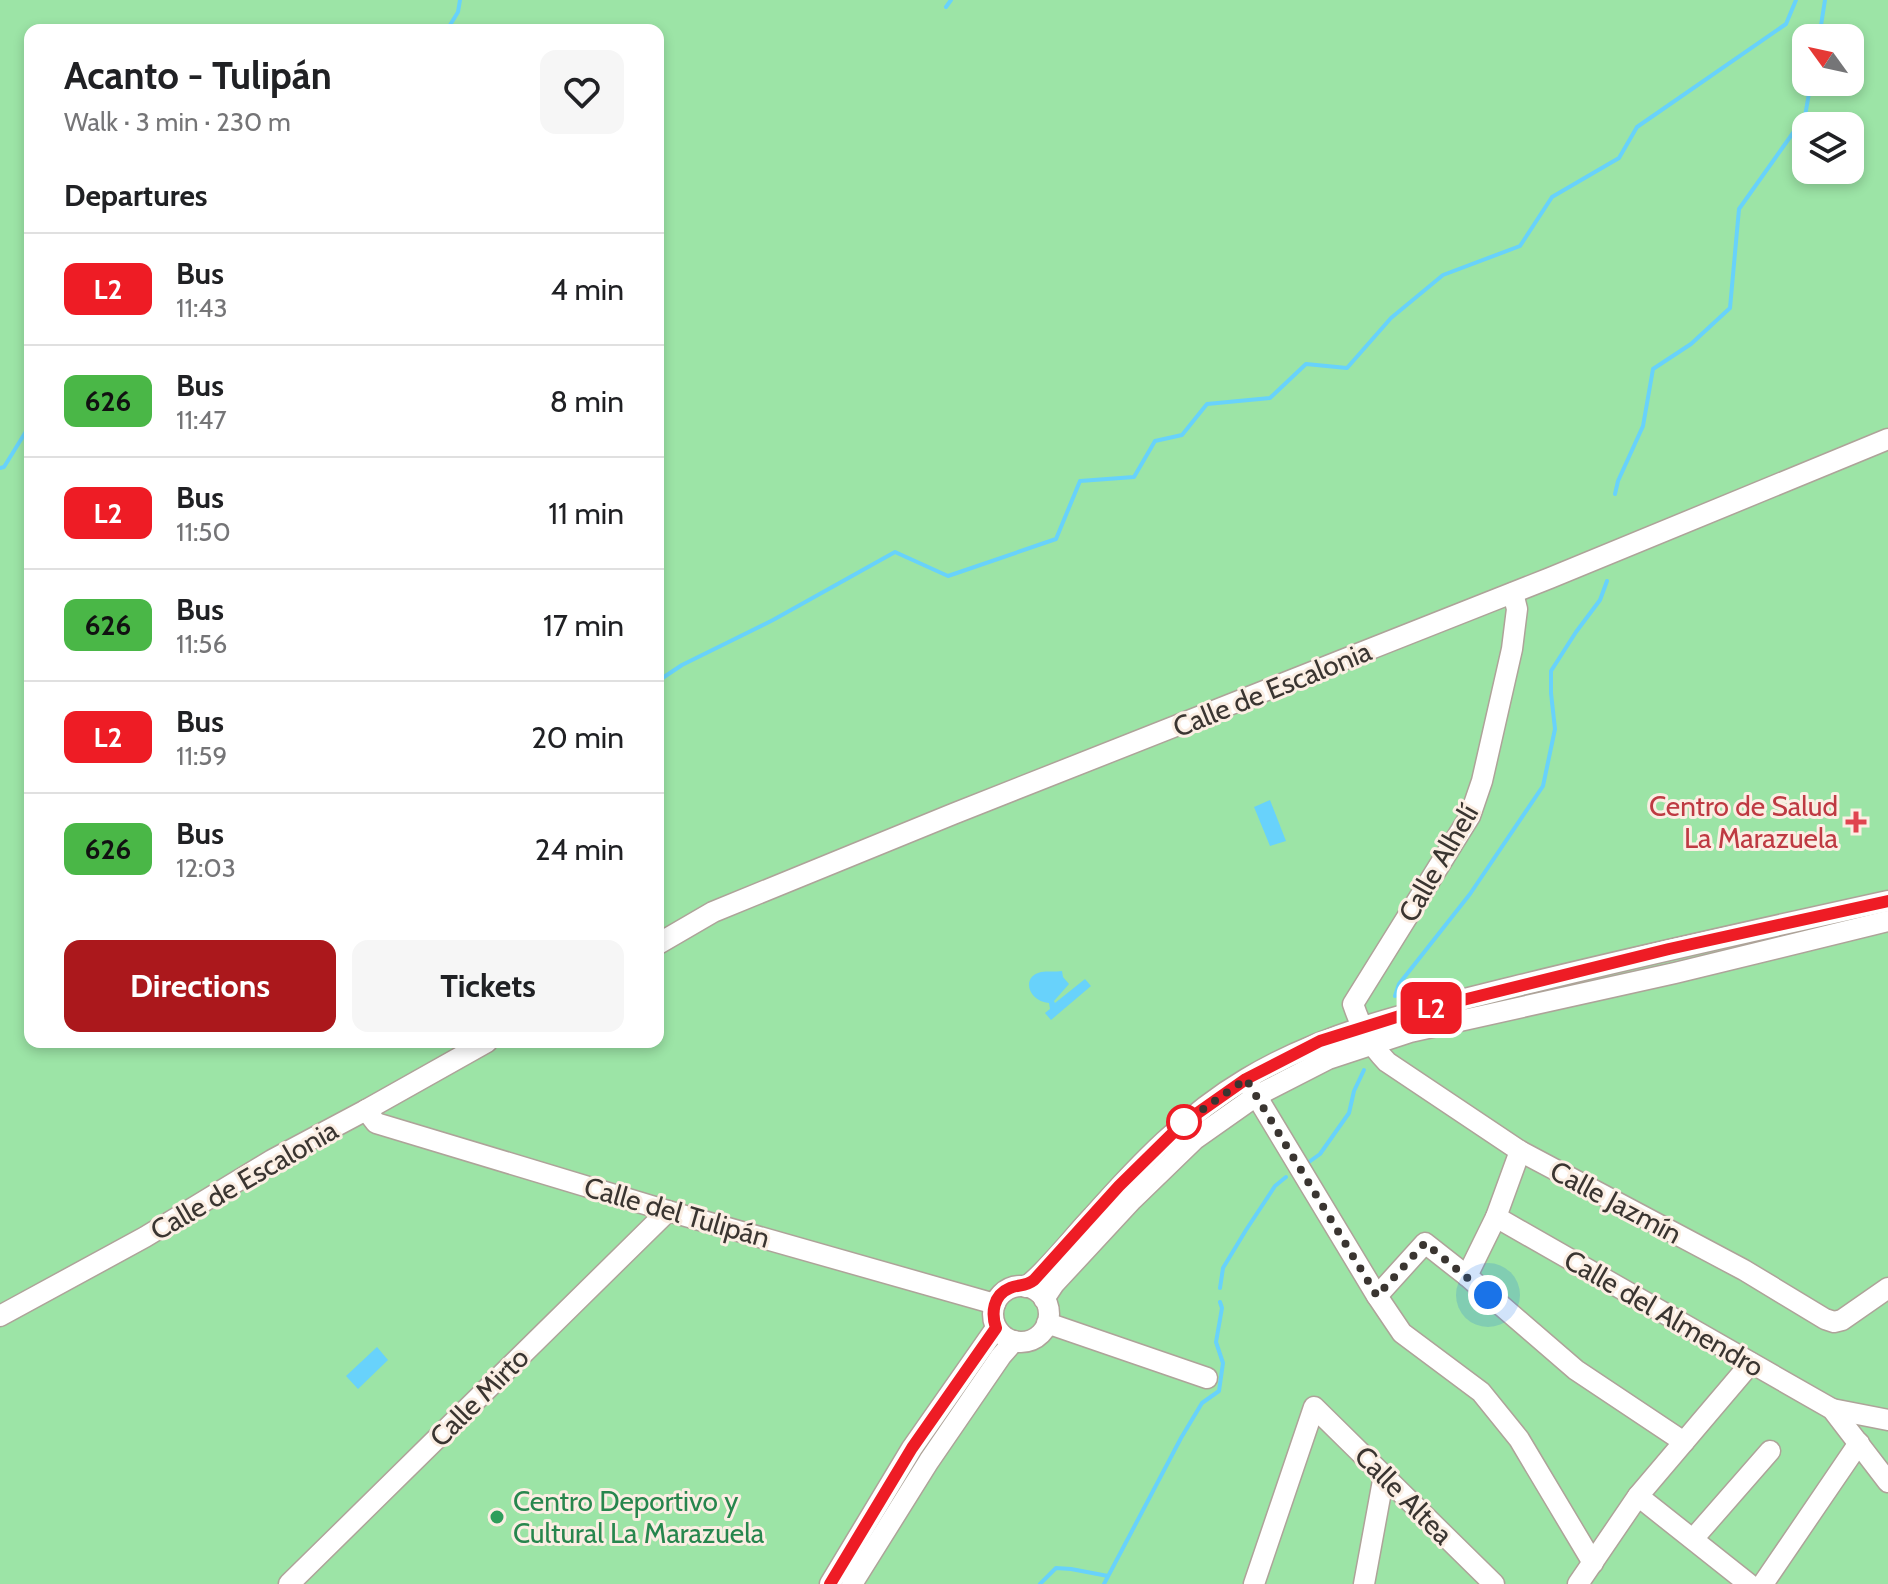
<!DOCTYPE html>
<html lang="en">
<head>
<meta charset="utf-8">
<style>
  body { margin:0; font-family:Cabin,sans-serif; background:#f6f6f6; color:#202124; height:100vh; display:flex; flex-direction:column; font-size:30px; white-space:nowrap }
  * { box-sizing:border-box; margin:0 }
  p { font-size:26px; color:#757577 }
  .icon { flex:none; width:44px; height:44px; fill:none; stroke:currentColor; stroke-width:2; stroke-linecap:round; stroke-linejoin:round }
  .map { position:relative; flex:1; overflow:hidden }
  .sheet { position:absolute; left:24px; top:24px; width:640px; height:1024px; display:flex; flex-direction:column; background:#fff; border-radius:16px; box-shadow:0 4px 12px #0003 }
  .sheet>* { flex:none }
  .badge { padding:0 16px; border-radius:12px; font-size:28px; line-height:52px }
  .needle { width:52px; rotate:303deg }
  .controls { position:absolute; left:1792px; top:24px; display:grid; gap:16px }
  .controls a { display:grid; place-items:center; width:72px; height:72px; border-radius:16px; background:#fff; box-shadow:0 4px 12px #0003; font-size:40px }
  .you { position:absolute; width:40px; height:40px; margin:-20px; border:6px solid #fff; border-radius:50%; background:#1a73e8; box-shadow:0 0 0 12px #1a73e833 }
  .map>.badge { position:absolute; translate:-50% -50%; box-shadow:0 0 0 4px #fff }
  h2 { padding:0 40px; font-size:30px; line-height:72px }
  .round { display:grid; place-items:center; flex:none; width:84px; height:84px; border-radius:16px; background:#f6f6f6 }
  .head { display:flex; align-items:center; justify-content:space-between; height:136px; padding:0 40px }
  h1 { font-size:38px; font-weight:700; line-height:60px }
  .button { display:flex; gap:16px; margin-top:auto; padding:16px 40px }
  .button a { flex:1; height:92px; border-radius:16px; background:#ab181c; color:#fff; font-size:32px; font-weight:700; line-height:92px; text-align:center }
  .button a+a { background:#f6f6f6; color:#202124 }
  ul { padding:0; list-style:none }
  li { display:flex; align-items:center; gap:24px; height:112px; padding:0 40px; border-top:2px solid #e0e0e0 }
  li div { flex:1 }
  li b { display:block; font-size:30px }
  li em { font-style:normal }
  li .badge { min-width:88px; font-weight:700; text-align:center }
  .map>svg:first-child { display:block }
</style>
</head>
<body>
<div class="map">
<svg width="1888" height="1584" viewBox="0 0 1888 1584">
  <rect width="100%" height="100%" fill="#ede1d6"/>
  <path fill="#9ce4a6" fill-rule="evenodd" d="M0,0H1888V1584H0ZM30,30H658V1042H30ZM1806,38H1850V82H1806ZM1806,126H1850V170H1806Z"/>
  <g fill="#68d2fb">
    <polygon points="1270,800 1286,841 1270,846 1254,807"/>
    <path d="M1062,971L1063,977L1069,984L1054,1001L1055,1003L1085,979L1091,986L1051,1020L1045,1013L1050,1009L1049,1003C1029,1002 1020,977 1041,972C1047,971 1056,972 1062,971Z"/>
    <polygon points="377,1347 388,1360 358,1389 346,1376"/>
  </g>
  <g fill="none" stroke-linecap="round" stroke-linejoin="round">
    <g stroke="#68d2fb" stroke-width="4">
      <polyline points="946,7 951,0"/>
      <polyline points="447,30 458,12 460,0"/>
      <polyline points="1819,38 1825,0"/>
      <polyline points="0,468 4,467 30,425"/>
      <polyline points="1615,494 1618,481 1643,426 1653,369 1691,344 1730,308 1739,209 1805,116 1811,82"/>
      <polyline points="658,681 682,665 773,620 895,552 948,576 1056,539 1080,481 1134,477 1155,441 1182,435 1207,404 1270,398 1306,364 1347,368 1391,318 1443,275 1520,246 1552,197 1619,158 1637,127 1786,24 1796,0"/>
      <polyline points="1395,996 1399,984 1470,894 1543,786 1555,729 1551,693 1551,671 1576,632 1600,600 1607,581"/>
      <polyline points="1309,1162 1320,1154 1349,1113 1354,1091 1364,1070"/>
      <polyline points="1220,1288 1223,1268 1246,1230 1275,1186 1286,1177"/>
      <polyline points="1040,1584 1056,1568 1071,1569 1108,1576"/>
      <polyline points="1104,1584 1181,1438 1202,1403 1219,1391 1223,1363 1216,1342 1222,1308 1220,1302"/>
    </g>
    <defs>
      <g id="minor">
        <path d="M1513,593L1517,609L1512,649L1482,781L1470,816L1353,1004C1362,1030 1369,1043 1387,1062L1520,1151L1744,1270L1825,1319L1834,1322L1842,1320L1888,1288"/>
        <polyline points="658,944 713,912 953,814 1550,578 1888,439"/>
        <polyline points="1251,1087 1377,1296 1402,1333 1481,1392 1519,1439 1593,1563"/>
        <polyline points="366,1110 376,1123 668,1211 995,1304"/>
        <polyline points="1496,1217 1832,1409 1888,1482"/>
        <polyline points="1467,1276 1496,1217 1520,1151"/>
        <circle cx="1021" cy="1314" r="28"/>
        <path d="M1026,1287C1051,1267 1071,1239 1093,1216C1139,1164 1187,1114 1246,1079C1331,1028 1426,1009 1521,985C1643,955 1765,928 1888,901"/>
        <polyline points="1377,1296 1425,1243 1467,1276 1576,1370 1684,1442"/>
        <polyline points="1044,1299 1054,1284 1132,1200 1195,1139 1256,1096 1328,1059 1410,1032 1675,973 1888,921"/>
        <polyline points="0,1316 145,1237 272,1160 366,1110 487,1042"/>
        <polyline points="1047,1323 1207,1378"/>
        <polyline points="1832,1409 1888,1420"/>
        <polyline points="1638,1496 1749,1584"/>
        <polyline points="1693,1539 1770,1451"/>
        <polyline points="289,1584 668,1211"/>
        <polyline points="830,1584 912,1448 996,1328"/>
        <polyline points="852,1584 929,1461 1001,1356 1014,1341"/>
        <polyline points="1254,1584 1314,1407 1494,1584"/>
        <polyline points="1364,1584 1384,1475"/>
        <polyline points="1578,1584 1638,1496 1751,1363"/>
        <polyline points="1763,1584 1859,1443"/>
      </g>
    </defs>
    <use href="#minor" stroke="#aea399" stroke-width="23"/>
    <use href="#minor" stroke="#fff" stroke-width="20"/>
  </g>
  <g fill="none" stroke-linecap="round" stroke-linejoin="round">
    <defs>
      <path id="line" d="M830,1584L912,1448L996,1328C991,1313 993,1295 1010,1288C1019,1284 1025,1287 1034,1280L1119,1186L1182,1124L1246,1079L1320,1041L1406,1014L1669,949L1888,901"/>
    </defs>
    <use href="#line" stroke="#fff" stroke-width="18"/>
    <use href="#line" stroke="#ee1c25" stroke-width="12"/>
    <polyline stroke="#3a3531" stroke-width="8" stroke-dasharray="0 14.4" points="1184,1122 1182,1124 1246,1079 1377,1296 1425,1243 1488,1295"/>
  </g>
  <path fill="#e0444e" stroke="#fbeee3" stroke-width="3" d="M1852 810h8v8h8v8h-8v8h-8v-8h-8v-8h8z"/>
  <circle fill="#fff" stroke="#ee1c25" stroke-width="4" cx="1184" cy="1122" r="16"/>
  <circle fill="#2e9e5b" stroke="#fbeee3" stroke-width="3" cx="497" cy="1517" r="8"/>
  <g text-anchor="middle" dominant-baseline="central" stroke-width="6" stroke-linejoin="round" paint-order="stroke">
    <g font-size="28" fill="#3a3531" stroke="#fbeee3">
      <text transform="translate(1272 689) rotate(-22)">Calle de Escalonia</text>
      <text transform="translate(1438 863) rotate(-60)">Calle Alhelí</text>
      <text transform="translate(244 1180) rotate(-30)">Calle de Escalonia</text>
      <text transform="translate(1616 1202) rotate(28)">Calle Jazmín</text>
      <text transform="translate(677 1212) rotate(16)">Calle del Tulipán</text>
      <text transform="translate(1664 1313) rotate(30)">Calle del Almendro</text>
      <text transform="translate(479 1397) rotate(-45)">Calle Mirto</text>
      <text transform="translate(1404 1495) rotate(45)">Calle Altea</text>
    </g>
    <g font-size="28" fill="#be3a42" stroke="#fbeee3" text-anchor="end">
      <text x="1838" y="806">Centro de Salud<tspan x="1838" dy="32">La Marazuela</tspan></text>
    </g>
    <g font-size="28" fill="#27864d" stroke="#fbeee3" text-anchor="start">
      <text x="513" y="1501">Centro Deportivo y<tspan x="513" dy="32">Cultural La Marazuela</tspan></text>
    </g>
  </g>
</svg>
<div class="controls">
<a><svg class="needle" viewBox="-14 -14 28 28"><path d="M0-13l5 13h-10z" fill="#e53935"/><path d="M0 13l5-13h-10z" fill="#757577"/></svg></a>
<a><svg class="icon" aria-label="layers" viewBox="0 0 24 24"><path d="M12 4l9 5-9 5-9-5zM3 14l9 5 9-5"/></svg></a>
</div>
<div class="you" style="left:1488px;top:1295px"></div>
<b class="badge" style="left:1431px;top:1008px;background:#ee1c25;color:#fff">L2</b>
<section class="sheet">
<div class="head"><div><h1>Acanto - Tulipán</h1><p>Walk · 3 min · 230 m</p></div><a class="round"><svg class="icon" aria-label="heart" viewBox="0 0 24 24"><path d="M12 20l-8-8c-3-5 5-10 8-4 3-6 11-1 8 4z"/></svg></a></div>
<h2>Departures</h2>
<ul>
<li><span class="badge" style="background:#ee1c25;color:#fff">L2</span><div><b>Bus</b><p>11:43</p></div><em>4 min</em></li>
<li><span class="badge" style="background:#4ab747;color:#111">626</span><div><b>Bus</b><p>11:47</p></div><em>8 min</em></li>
<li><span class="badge" style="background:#ee1c25;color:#fff">L2</span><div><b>Bus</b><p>11:50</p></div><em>11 min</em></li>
<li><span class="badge" style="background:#4ab747;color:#111">626</span><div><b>Bus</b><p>11:56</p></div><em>17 min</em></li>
<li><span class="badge" style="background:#ee1c25;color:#fff">L2</span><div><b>Bus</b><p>11:59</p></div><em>20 min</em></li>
<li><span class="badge" style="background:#4ab747;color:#111">626</span><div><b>Bus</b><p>12:03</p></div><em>24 min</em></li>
</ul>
<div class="button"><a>Directions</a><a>Tickets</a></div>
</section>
</div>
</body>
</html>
